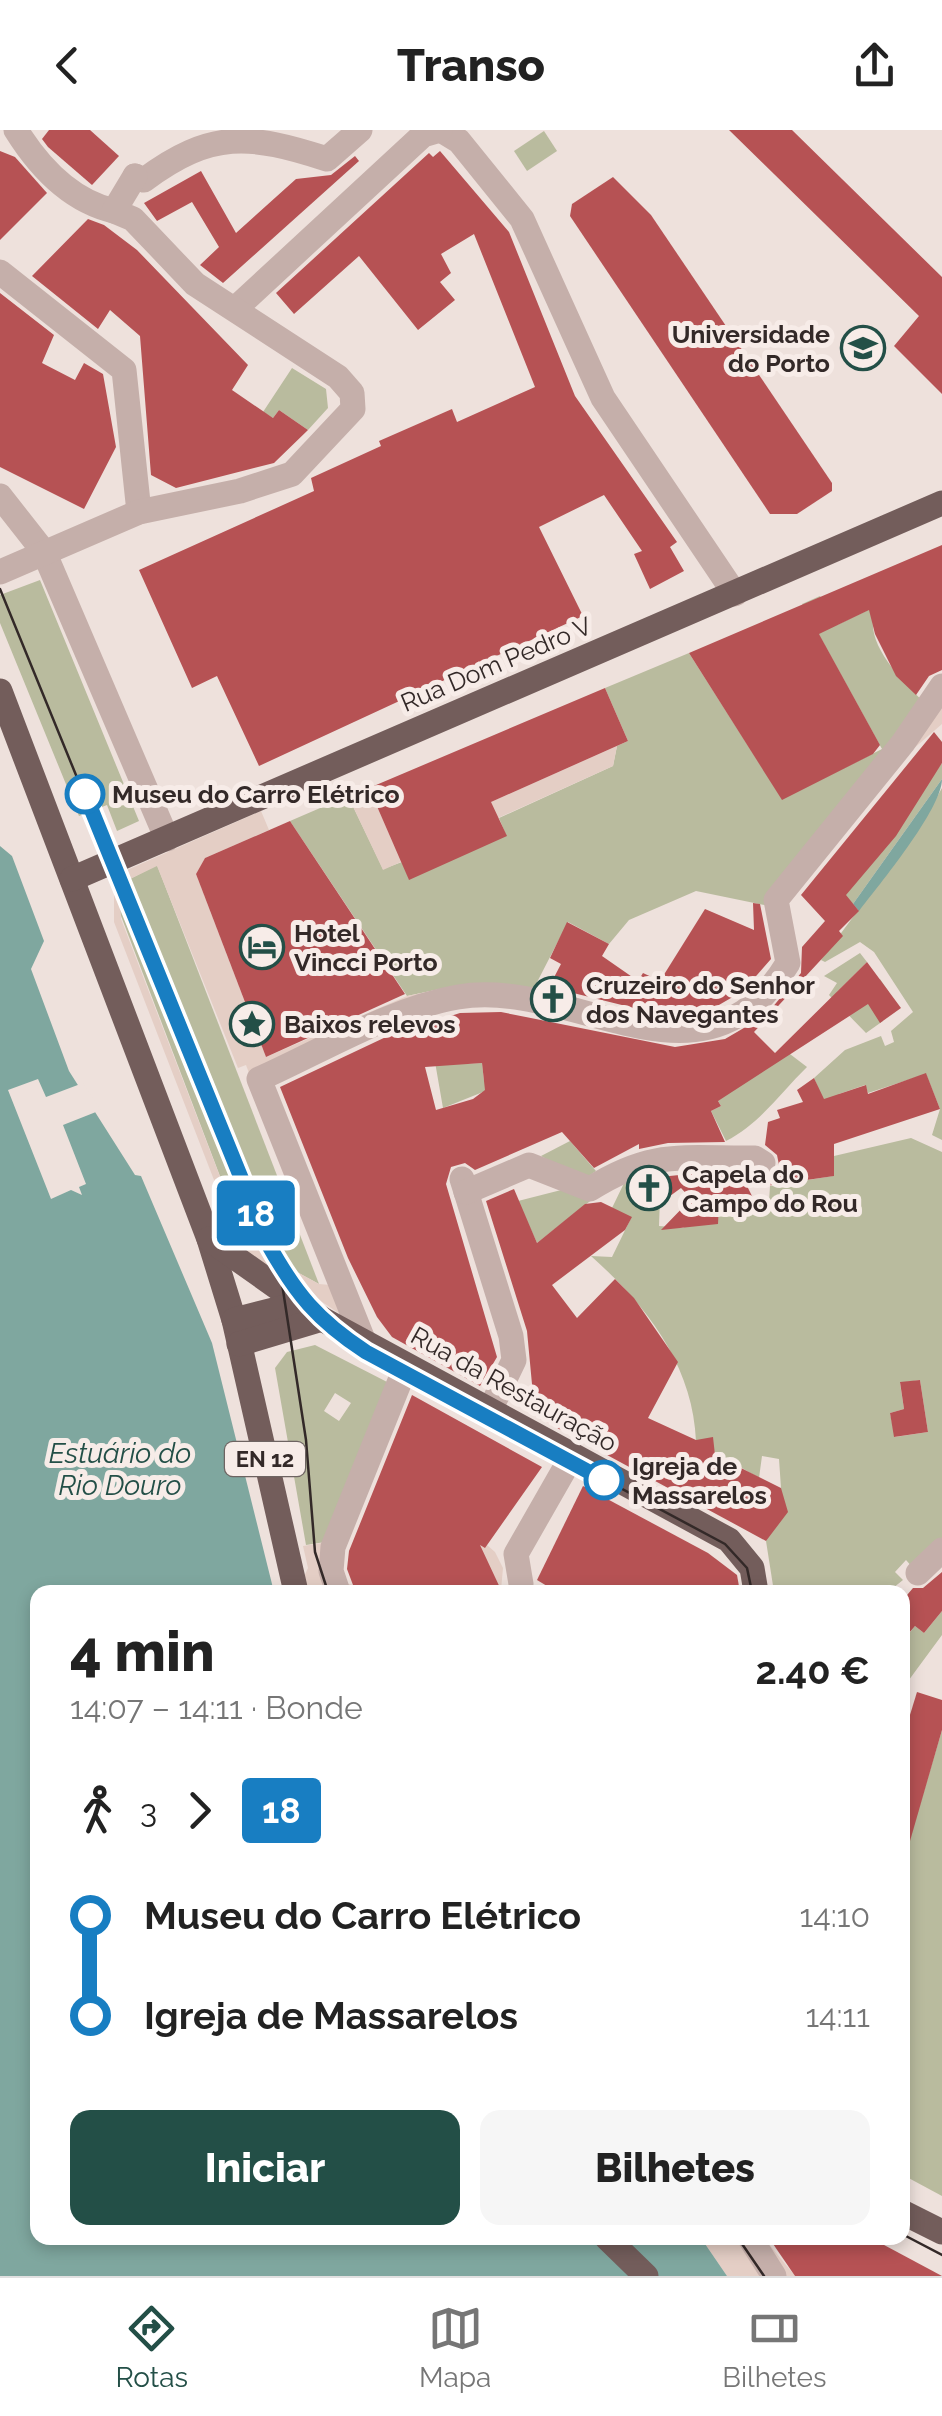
<!DOCTYPE html>
<html lang="pt">
<head>
<meta charset="utf-8">
<style>
  body { margin:0; font-family:Raleway,sans-serif; background:#f6f6f6; color:#222; height:100vh; display:flex; flex-direction:column; font-size:38px; white-space:nowrap }
  * { box-sizing:border-box; margin:0 }
  p { font-size:32px; color:#767676 }
  .icon { flex:none; width:55px; height:55px; fill:none; stroke:currentColor; stroke-width:2; stroke-linecap:round; stroke-linejoin:round }
  .map { position:relative; flex:1; overflow:hidden }
  .details { position:absolute; left:30px; top:1455px; width:880px; height:660px; display:flex; flex-direction:column; background:#fff; border-radius:20px; box-shadow:0 5px 15px #0003 }
  .details>* { flex:none }
  .badge { padding:0 20px; border-radius:8px; font-size:35px; line-height:65px }
  .map>.badge { position:absolute; translate:-50% -50%; box-shadow:0 0 0 5px #fff }
  .legs { display:flex; align-items:center; gap:15px; height:110px; padding:0 40px; font-size:32px }
  .legs p { margin-inline-start:auto }
  .overview { display:flex; align-items:center; justify-content:space-between; height:170px; padding:0 40px }
  h1 { font-size:55px; font-weight:800; line-height:75px }
  .primary-button { display:flex; gap:20px; margin-top:auto; padding:20px 40px }
  .primary-button a { flex:1; height:115px; border-radius:20px; background:#234f47; color:#fff; font-size:40px; font-weight:800; line-height:115px; text-align:center }
  .primary-button a+a { background:#f6f6f6; color:#222 }
  ul { padding:0 40px; list-style:none }
  li { display:flex; align-items:center; gap:35px; height:100px; font-size:38px }
  li i { display:grid; place-items:center; width:15px; height:100%; margin:0 12px; background:currentColor }
  li i::after { content:''; width:25px; height:25px; margin:-12px; border:8px solid; border-radius:50%; background:#fff }
  li p { margin-inline-start:auto }
  li:first-child i { background:linear-gradient(#0000 50%,currentColor 0) }
  li:last-child i { background:linear-gradient(currentColor 50%,#0000 0) }
  header { display:flex; justify-content:space-between; align-items:center; height:130px; padding:0 40px; background:#fff; font-size:45px; font-weight:800 }
  .tabs { display:flex; justify-content:space-around; align-items:center; height:140px; border-top:2px solid #e0e0e0; background:#fff; font-size:28px; color:#767676 }
  .tabs a { display:grid; justify-items:center; gap:5px }
  .tabs .on { color:#234f47 }
  .map>svg:first-child { display:block }
</style>
</head>
<body>
<header><svg class="icon" aria-label="back" viewBox="0 0 24 24"><path d="M15 5l-7 7 7 7"/></svg>Transo<svg class="icon" aria-label="share" viewBox="0 0 24 24"><path d="M12 15V3M7 8l5-5 5 5M5 13v7h14v-7"/></svg></header>
<div class="map">
<svg width="942" height="2146" viewBox="0 0 942 2146">
  <rect width="100%" height="100%" fill="#eee1dc"/>
  <g fill="#b9bb9e" fill-rule="evenodd">
    <polygon points="544,1 557,21 527,41 514,21"/>
    <polygon points="292,238 326,259 328,278 308,300 279,280 273,288 263,282"/>
    <polygon points="40,450 139,691 117,701 107,675 79,686 0,493 0,465"/>
    <path d="M820,466L837,495L866,481L865,477L876,479C861,510 902,551 923,571L769,776L696,761L629,790L609,814L568,792L532,862L459,855L407,866L290,691L348,666L383,739L402,732L409,749L506,705L499,688L613,636L617,616L628,611L605,558L689,523L782,669L882,619L802,474Z"/>
    <polygon points="942,633 942,649 853,774 843,768"/>
    <polygon points="942,658 942,1010 932,1005 940,979 926,944 868,963 865,955 839,964 839,972 826,977 814,948 845,920 881,906 885,916 894,912 891,901 913,882 874,822 860,812 825,832 821,830 918,700"/>
    <polygon points="157,735 319,1154 273,1129 242,1104 118,778 128,750"/>
    <polygon points="860,823 867,832 837,862 852,881 880,849 889,862 873,877 883,891 866,903 829,865 837,853 824,846"/>
    <path d="M786,921L807,937C780,963 759,995 726,1011L711,981L721,976L714,964Z"/>
    <polygon points="461,928 461,934 482,933 484,951 498,956 443,978 435,932"/>
    <path d="M911,1008L942,1022V1411L913,1438L906,1430L895,1442L903,1450L888,1462H774L766,1411L781,1358L779,1329L762,1326L759,1348L696,1311C693,1235 646,1175 591,1126L612,1127L631,1088L612,1078L626,1049L639,1048V1068H660L659,1096L683,1098L719,1073L769,1072L770,1056L833,1046L834,1026ZM920,1250L928,1302L895,1307L890,1283L904,1279L900,1253Z"/>
    <polygon points="570,1011 596,1041 583,1050 541,1026"/>
    <polygon points="569,1058 594,1068 537,1113 518,1071"/>
    <path d="M315,1215L391,1254L325,1412L306,1415L275,1238L287,1222ZM335,1263L351,1273L339,1291L324,1281Z"/>
    <polygon points="942,1481 942,1505 903,1558 903,1511 915,1496 924,1503"/>
    <polygon points="942,1600 942,2066 903,2045 902,1735"/>
  </g>
  <g fill="#e4cec5">
    <polygon points="942,547 942,594 912,620 896,608 778,756 772,775 779,800 783,835 762,865 752,877 680,896 601,883 552,868 461,858 414,873 249,943 246,935 238,938 157,736 128,750 120,766 121,789 242,1104 273,1129 319,1154 330,1155 343,1186 240,1117 114,792 114,757 127,740 261,681 269,700 205,728 196,744 266,927 407,866 459,855 545,865 602,881 680,894 731,882 751,875 781,834 769,776 776,754"/>
    <polygon points="617,616 613,636 383,740 348,666 369,658 394,715"/>
    <polygon points="472,1402 495,1422 503,1438 501,1460 497,1462 491,1462 500,1459"/>
    <polygon points="347,1409 339,1442 345,1453 361,1457 363,1462 306,1462 302,1451 308,1438 303,1416"/>
    <polygon points="701,2108 764,2108 795,2146 727,2146"/>
  </g>
  <g fill="#7fa79f">
    <path d="M942,649C942,679 879,755 859,781L853,774Z"/>
    <polygon points="0,716 12,726 44,811 31,839 69,941 135,1045 141,1046 212,1213 274,1462 38,1462 38,2108 701,2108 727,2146 0,2146"/>
  </g>
  <polygon fill="#eee1dc" points="38,949 46,967 83,953 101,980 63,995 86,1054 79,1057 82,1065 71,1060 51,1069 8,960"/>
  <g fill="#b65254" fill-rule="evenodd">
    <polygon points="49,0 90,0 119,26 92,55 48,17 42,9"/>
    <polygon points="729,0 792,0 942,147 942,264 894,216 919,186"/>
    <polygon points="0,21 15,27 47,63 0,110"/>
    <polygon points="440,21 509,102 575,266 677,412 670,417 684,441 650,459 634,424 642,421 604,365 539,397 583,486 259,636 217,546 192,558 139,440 314,361 311,348 381,316 379,311 452,279 457,292 535,257 474,104 441,124 451,143 440,152 455,170 418,200 359,126 294,184 276,163 429,23 433,27"/>
    <polygon points="355,26 359,31 223,153 200,135 219,117 192,72 157,91 144,73 201,41 236,103 296,49 331,45"/>
    <polygon points="613,47 651,85 832,353 832,361 797,384 770,384 570,86 572,74"/>
    <polygon points="88,89 104,95 137,120 248,235 232,260 273,288 279,280 308,300 274,333 176,358 151,345 140,206 110,180 98,199 32,146"/>
    <polygon points="0,163 54,205 42,233 75,250 84,233 103,244 116,317 84,379 0,337"/>
    <polygon points="942,415 942,540 929,546 916,565 896,546 875,504 869,480 819,504 880,615 873,624 782,670 689,523"/>
    <polygon points="605,558 628,611 491,672 507,706 409,750 369,658"/>
    <path d="M934,602L942,612V633L896,706L846,765L859,781L839,801L843,806L754,902L775,923L867,832L901,878L880,893L868,874L718,971L721,976L711,981L725,1012L668,1013L639,1019V1014L594,1038L562,1002L475,1040L465,1033L451,1037L446,1054L497,1227L480,1256L392,1207L377,1187L348,1128L280,957L388,906L460,883L501,882L675,917L725,909L766,885L801,843L802,817L825,791L801,765ZM482,933L485,960L473,969L436,980L425,937Z"/>
    <polygon points="290,691 405,864 266,927 196,744 205,728"/>
    <polygon points="753,773 760,774 771,829 743,861 712,879 677,884 638,879 549,857 561,834 550,828 567,792 609,814 602,826 638,851 643,843 660,851 705,779 754,800"/>
    <polygon points="926,943 940,979 834,1014 834,1046 759,1057 760,1049 771,1047 779,1035 777,1025 765,1015 768,992 780,988 777,980 803,972 797,960 814,948 824,969 866,955 868,964"/>
    <polygon points="689,1044 741,1044 755,1072 719,1073 718,1094 661,1100 691,1069 681,1058 659,1074 660,1047"/>
    <polygon points="514,1059 537,1113 585,1074 601,1072 632,1087 625,1100 552,1155 577,1188 615,1149 634,1168 678,1232 648,1288 696,1310 713,1307 715,1325 781,1358 788,1382 766,1411 535,1286 527,1201 486,1071"/>
    <polygon points="920,1250 928,1302 894,1307 890,1283 904,1279 900,1252"/>
    <polygon points="412,1265 542,1337 485,1418 480,1415 502,1462 380,1462 353,1455 347,1439 349,1421"/>
    <polygon points="583,1356 708,1423 737,1445 740,1462 557,1462 537,1450"/>
    <polygon points="942,1442 942,1481 924,1503 915,1496 902,1511 902,1471 913,1458 923,1458"/>
    <polygon points="917,1562 942,1570 942,1600 908,1718 902,1717 902,1611"/>
    <polygon points="769,2108 871,2108 942,2146 795,2146"/>
  </g>
  <g fill="none" stroke-linecap="round" stroke-linejoin="round">
    <g stroke="#c5afaa" stroke-width="25">
      <path d="M16,0C39,37 71,71 114,81"/>
      <polyline points="441,0 459,11 522,89 603,268 735,464"/>
      <path d="M135,46L144,50C211,0 250,4 327,29L360,0"/>
      <polyline points="0,142 124,240 139,382"/>
      <polyline points="236,178 423,5 440,0"/>
      <polyline points="0,366 44,422 167,709"/>
      <polyline points="0,442 139,382 240,361 292,344 353,279 352,263 338,247 195,154 133,89 114,81 135,46"/>
      <polyline points="462,1049 511,1206 514,1230 490,1280"/>
      <path d="M466,1062L529,1035L590,1059C653,1019 684,1029 755,1028L763,1033"/>
      <path d="M364,1212L259,949C322,921 390,879 458,867C576,847 702,974 788,833L776,770L903,613L942,556"/>
      <polyline points="918,1443 942,1420"/>
      <polyline points="521,1454 516,1424 572,1326"/>
      <polyline points="338,1462 331,1441 333,1417 406,1236"/>
      <polyline points="750,2108 774,2146"/>
    </g>
    <g stroke="#735d5b" stroke-width="25">
      <polyline points="0,561 209,1109 234,1190 296,1462"/>
      <polyline points="72,749 942,373"/>
      <polyline points="209,1109 322,1189 729,1410 752,1438 756,1462"/>
      <polyline points="234,1190 281,1178 305,1178"/>
      <polyline points="239,1214 322,1189"/>
      <polyline points="902,2082 942,2102"/>
      <polyline points="607,2108 646,2146"/>
    </g>
    <g stroke="#332928" stroke-width="2.5">
      <polyline points="0,459 281,1147 306,1310 315,1422 328,1462"/>
      <polyline points="287,1149 312,1180 366,1222 725,1414 747,1438 752,1462"/>
      <polyline points="902,2104 942,2125"/>
      <polyline points="738,2108 764,2146"/>
    </g>
  </g>
  <g fill="none" stroke-linecap="round" stroke-linejoin="round">
    <defs>
      <path id="line-1" d="M85,664L268,1114C296,1164 317,1190 366,1222L604,1350"/>
    </defs>
    <use href="#line-1" stroke="#fff" stroke-width="22"/>
    <use href="#line-1" stroke="#187ec2" stroke-width="15"/>
  </g>
  <defs>
    <symbol id="university-ring" viewBox="-11 -11 22 22"><circle r="9.5" fill="#f7ece8" stroke="#234f47" stroke-width="1.5"/><path d="M0-5L7-2L0 1L-7-2ZM-4 1L0 2.5L4 1V4Q0 6-4 4Z" fill="#234f47"/></symbol>
    <symbol id="hotel-ring" viewBox="-11 -11 22 22"><circle r="9.5" fill="#f7ece8" stroke="#234f47" stroke-width="1.5"/><path d="M-6-4.5h1.5V1H6V5H4.5V3h-9V5H-6ZM-4 0a1.8 1.8 0 1 1 3.6 0ZM.5 0V-2.5h3Q6-2.5 6 0Z" fill="#234f47"/></symbol>
    <symbol id="church-ring" viewBox="-11 -11 22 22"><circle r="9.5" fill="#f7ece8" stroke="#234f47" stroke-width="1.5"/><path d="M-1.2-6h2.4v3.5h3.3v2.4h-3.3V6h-2.4V-.1h-3.3v-2.4h3.3Z" fill="#234f47"/></symbol>
    <symbol id="sight-ring" viewBox="-11 -11 22 22"><circle r="9.5" fill="#f7ece8" stroke="#234f47" stroke-width="1.5"/><path d="M0-6L1.8-2.2L6-1.7L2.9 1.2L3.7 5.4L0 3.3L-3.7 5.4L-2.9 1.2L-6-1.7L-1.8-2.2Z" fill="#234f47"/></symbol>
  </defs>
  <g fill-rule="evenodd">
    <use href="#university-ring" x="838" y="193" width="50" height="50"/>
    <use href="#hotel-ring" x="237" y="792" width="50" height="50"/>
    <use href="#church-ring" x="528" y="844" width="50" height="50"/>
    <use href="#sight-ring" x="227" y="869" width="50" height="50"/>
    <use href="#church-ring" x="624" y="1033" width="50" height="50"/>
  </g>
  <g fill="#fff" stroke="#187ec2" stroke-width="5">
    <circle cx="85" cy="664" r="18"/>
    <circle cx="604" cy="1350" r="18"/>
  </g>
  <g text-anchor="middle" dominant-baseline="central" stroke-width="10" stroke-linejoin="round" paint-order="stroke">
    <rect fill="#f7ece8" stroke="#6e6462" stroke-width="2.5" x="225" y="1312" width="80" height="34" rx="8"/>
    <g font-size="22" font-weight="bold" fill="#332928">
      <text x="265" y="1329">EN 12</text>
    </g>
    <g font-size="25" font-weight="bold" fill="#332928" stroke="#f7ece8" text-anchor="start">
      <text x="830" y="204" text-anchor="end">Universidade<tspan x="830" dy="29">do Porto</tspan></text>
      <text x="294" y="803">Hotel<tspan x="294" dy="29">Vincci Porto</tspan></text>
      <text x="586" y="855">Cruzeiro do Senhor<tspan x="586" dy="29">dos Navegantes</tspan></text>
      <text x="284" y="894">Baixos relevos</text>
      <text x="682" y="1044">Capela do<tspan x="682" dy="29">Campo do Rou</tspan></text>
    </g>
    <g font-size="25" fill="#332928" stroke="#f7ece8">
      <text transform="translate(496 534) rotate(-23)">Rua Dom Pedro V</text>
      <text transform="translate(514 1259) rotate(29)">Rua da Restauração</text>
    </g>
    <g font-size="25" font-weight="bold" fill="#332928" stroke="#f7ece8" text-anchor="start">
      <text x="112" y="664">Museu do Carro Elétrico</text>
      <text x="632" y="1336">Igreja de<tspan x="632" dy="29">Massarelos</tspan></text>
    </g>
    <g font-size="28" font-style="italic" fill="#234f47" stroke="#f7ece8">
      <text x="120" y="1323">Estuário do<tspan x="120" dy="32">Rio Douro</tspan></text>
    </g>
  </g>
</svg>
<b class="badge" style="left:256px;top:1083px;background:#187ec2;color:#fff">18</b>
<section class="details">
<div class="overview"><div><h1>4 min</h1><p>14:07 – 14:11 · Bonde</p></div><b>2.40 €</b></div>
<div class="legs"><svg class="icon" aria-label="walk" viewBox="0 0 24 24"><circle cx="13" cy="4" r="2"/><path d="M13 8l-2 6 4 7M11 14l-3 7M7 12l3-4h3l4 4"/></svg>3<svg class="icon" aria-label="forward" viewBox="0 0 24 24"><path d="M9 5l7 7-7 7"/></svg><b class="badge" style="background:#187ec2;color:#fff">18</b></div>
<ul>
<li><i style="color:#187ec2"></i><b>Museu do Carro Elétrico</b><p>14:10</p></li>
<li><i style="color:#187ec2"></i><b>Igreja de Massarelos</b><p>14:11</p></li>
</ul>
<div class="primary-button"><a>Iniciar</a><a>Bilhetes</a></div>
</section>
</div>
<nav class="tabs">
<a class="on"><svg class="icon" aria-label="directions" viewBox="0 0 24 24"><path d="M12 3l9 9-9 9-9-9zM9 14v-3h6M13 9l2 2-2 2"/></svg>Rotas</a>
<a><svg class="icon" aria-label="map" viewBox="0 0 24 24"><path d="M3 6l6-2 6 2 6-2v14l-6 2-6-2-6 2zM9 4v14M15 6v14"/></svg>Mapa</a>
<a><svg class="icon" aria-label="tickets" viewBox="0 0 24 24"><path d="M3 7h18v10H3zM15 7v10"/></svg>Bilhetes</a>
</nav>
</body>
</html>
